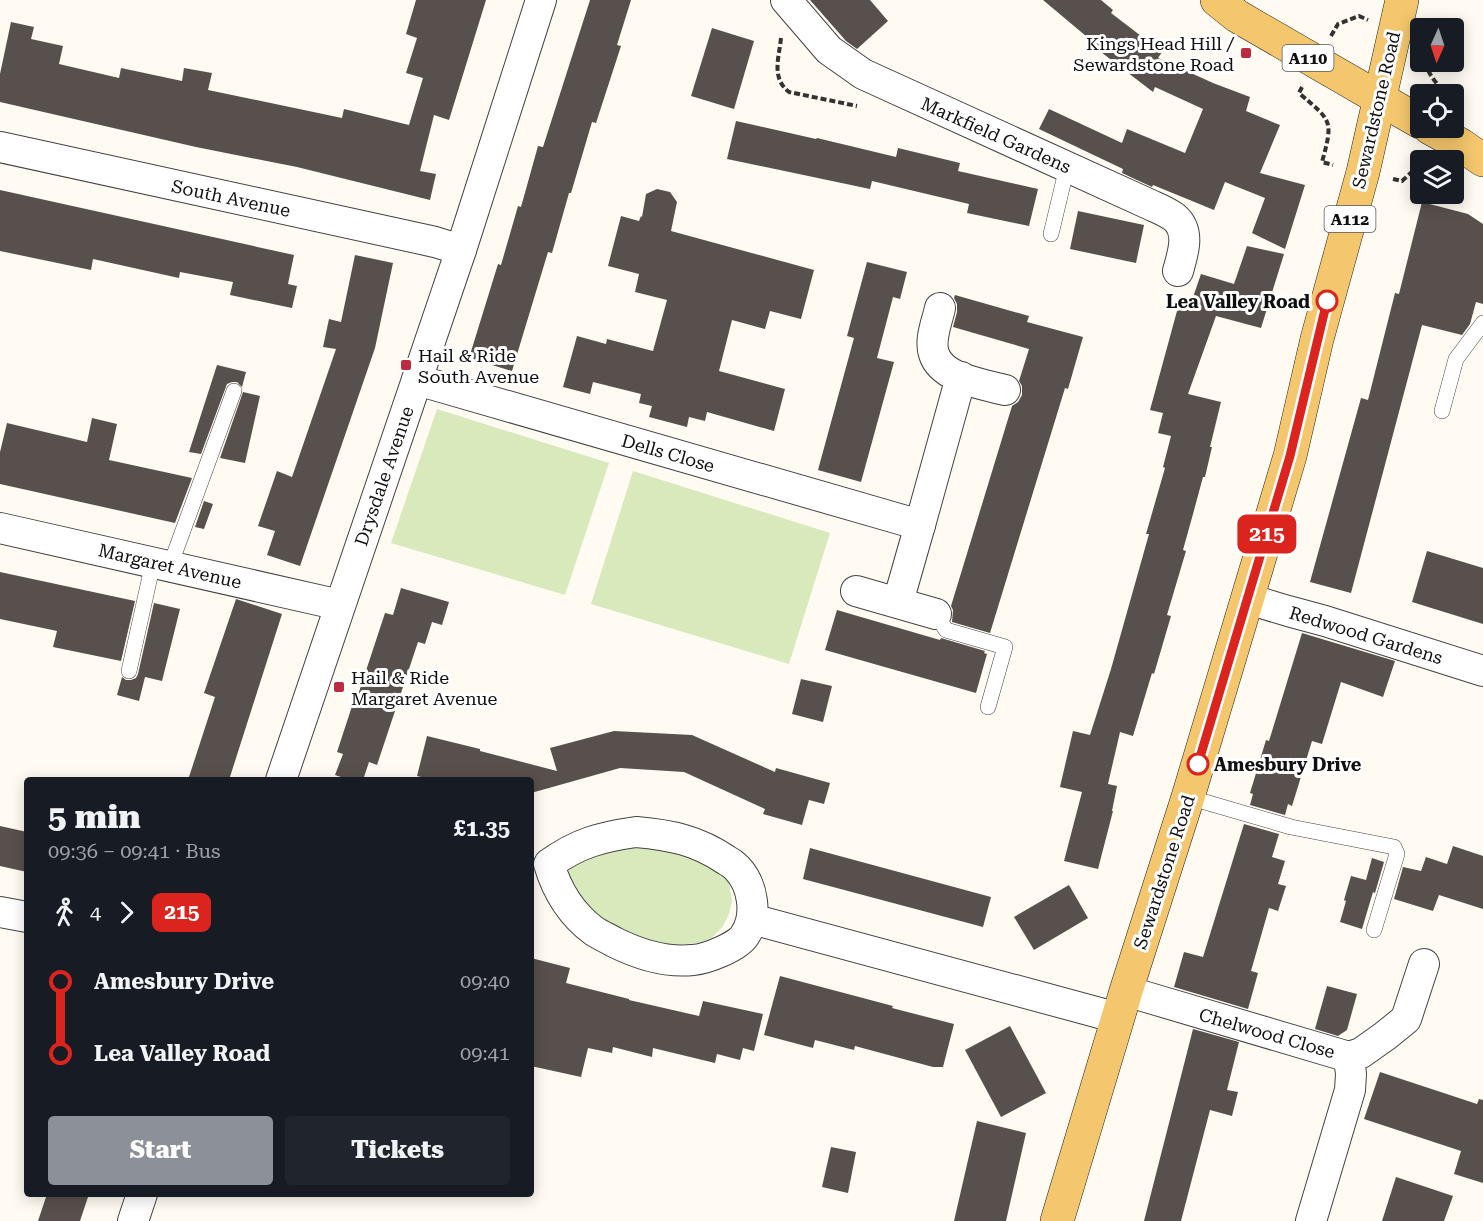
<!DOCTYPE html>
<html lang="en">
<head>
<meta charset="utf-8">
<style>
  body { margin:0; font-family:"Roboto Serif",serif; background:#20242c; color:#f1f3f6; height:100vh; display:flex; flex-direction:column; font-size:22px; white-space:nowrap }
  * { box-sizing:border-box; margin:0 }
  p { font-size:20px; color:#9ea1a6 }
  .icon { flex:none; width:33px; height:33px; fill:none; stroke:currentColor; stroke-width:2; stroke-linecap:round; stroke-linejoin:round }
  .map { position:relative; flex:1; overflow:hidden }
  .side { position:absolute; left:24px; top:777px; width:510px; height:420px; display:flex; flex-direction:column; background:#171b24; border-radius:6px; box-shadow:0 3px 15px #0003 }
  .side>* { flex:none }
  .badge { padding:0 12px; border-radius:9px; font-size:21px; line-height:39px }
  .needle { width:39px; rotate:183deg }
  .tools { position:absolute; left:1410px; top:18px; display:grid; gap:12px }
  .tools a { display:grid; place-items:center; width:54px; height:54px; border-radius:6px; background:#171b24; box-shadow:0 3px 15px #0003; font-size:30px }
  .map>.badge { position:absolute; translate:-50% -50%; box-shadow:0 0 0 3px #fff }
  .legs { display:flex; align-items:center; gap:9px; height:66px; padding:0 24px; font-size:20px }
  .legs p { margin-inline-start:auto }
  .headline { display:flex; align-items:center; justify-content:space-between; height:102px; padding:0 24px }
  h1 { font-size:33px; font-weight:800; line-height:45px }
  .action { display:flex; gap:12px; margin-top:auto; padding:12px 24px }
  .action a { flex:1; height:69px; border-radius:6px; background:#8c9099; color:#fff; font-size:24px; font-weight:800; line-height:69px; text-align:center }
  .action a+a { background:#20242c; color:#f1f3f6 }
  ul { padding:0 24px; list-style:none }
  li { display:flex; align-items:center; gap:21px; height:72px; font-size:22px }
  li i { display:grid; place-items:center; width:9px; height:100%; margin:0 8px; background:currentColor }
  li i::after { content:''; width:15px; height:15px; margin:-8px; border:4px solid; border-radius:50%; background:#171b24 }
  li p { margin-inline-start:auto }
  li:first-child i { background:linear-gradient(#0000 50%,currentColor 0) }
  li:last-child i { background:linear-gradient(currentColor 50%,#0000 0) }
  .map>svg:first-child { display:block }
</style>
</head>
<body>
<div class="map">
<svg width="1483" height="1221" viewBox="0 0 1483 1221">
  <rect width="100%" height="100%" fill="#fffbf2"/>
  <g fill="#d8e9bc">
    <polygon points="437,409 609,463 565,595 391,543"/>
    <polygon points="633,471 830,533 789,664 591,604"/>
    <polygon points="661,845 715,868 729,881 732,901 729,914 723,926 712,938 699,943 672,945 642,941 612,927 589,910 568,886 566,866 604,848"/>
  </g>
  <g fill="#58504c">
    <polygon points="416,0 486,0 449,120 434,115 420,171 436,174 430,200 297,167 196,147 0,102 0,74 11,22 34,27 31,39 63,46 59,64 119,78 121,68 182,81 184,68 212,73 208,90 342,118 344,109 409,125 423,78 406,73 417,38 406,34"/>
    <polygon points="590,0 631,0 617,45 621,46 596,123 592,122 571,193 569,193 552,253 548,252 512,371 469,358 498,264 501,265 518,206 521,207 538,146 543,147"/>
    <polygon points="810,0 870,0 888,21 857,49 846,41"/>
    <polygon points="1043,0 1101,0 1113,10 1111,13 1162,52 1158,58 1213,83 1250,97 1246,111 1280,125 1260,173 1305,185 1285,249 1252,233 1265,198 1225,182 1214,210 1153,185 1152,187 1122,173 1123,169 1039,129 1049,109 1122,143 1127,129 1185,153 1203,109 1155,87 1153,92 1097,49 1099,47"/>
    <polygon points="712,28 754,41 734,109 691,96"/>
    <polygon points="736,121 816,139 817,138 896,157 898,148 960,163 958,171 1038,189 1029,226 967,213 969,204 872,181 870,189 727,159"/>
    <polygon points="657,189 670,192 677,202 671,231 814,270 801,319 770,311 765,329 732,320 719,371 785,389 774,431 707,412 705,421 689,417 687,427 649,417 652,406 639,403 641,394 593,382 590,394 563,387 577,336 606,344 607,339 653,351 667,300 635,292 639,274 608,266 621,216 639,221 641,216 642,217 646,194"/>
    <polygon points="0,190 294,255 288,284 297,286 292,308 230,295 233,282 180,272 179,278 93,259 91,270 0,251"/>
    <polygon points="1422,202 1468,214 1483,224 1483,304 1476,302 1470,324 1462,335 1422,325 1351,593 1310,582 1361,398 1368,400 1395,293 1399,294"/>
    <polygon points="1078,211 1144,225 1136,263 1070,249"/>
    <polygon points="1247,246 1284,254 1261,328 1216,316 1188,394 1221,402 1210,447 1212,447 1205,477 1203,477 1193,514 1183,550 1186,551 1167,615 1171,616 1154,674 1152,673 1133,736 1120,732 1108,784 1117,786 1112,811 1113,811 1098,869 1064,861 1082,792 1060,787 1073,731 1090,735 1111,669 1149,534 1146,534 1165,468 1163,467 1171,436 1158,433 1163,413 1150,410 1180,300 1191,303 1201,274 1234,284"/>
    <polygon points="355,255 393,263 375,348 300,566 267,555 275,531 258,526 277,471 292,477 336,349 323,347 329,319 341,322"/>
    <polygon points="867,262 907,272 900,299 893,297 877,358 894,362 861,482 818,470 854,338 847,336"/>
    <polygon points="955,295 1029,316 1027,322 1083,337 1068,389 1065,388 990,633 952,622 953,610 951,606 1012,406 1018,402 1022,395 1022,386 1019,381 1029,349 953,327 957,312 957,304 954,298"/>
    <polygon points="217,365 246,372 242,387 237,382 232,382 227,384 201,454 189,452"/>
    <polygon points="243,392 260,396 245,463 220,458"/>
    <polygon points="92,418 117,424 109,460 192,478 175,523 0,484 0,452 7,423 87,442"/>
    <polygon points="204,501 213,504 204,529 195,527"/>
    <polygon points="1427,551 1483,568 1483,624 1412,602"/>
    <polygon points="0,572 135,601 121,661 53,647 57,631 0,619"/>
    <polygon points="401,588 449,602 442,625 432,622 425,644 418,642 377,765 369,762 363,780 350,780 335,775 343,754 337,752 355,697 357,698 385,613 393,615"/>
    <polygon points="236,599 282,614 229,780 188,780 215,697 204,693"/>
    <polygon points="154,603 180,609 162,681 145,677 139,701 117,695 122,677 126,680 131,680 136,678 138,674"/>
    <polygon points="837,610 940,640 941,638 985,651 984,653 987,654 976,693 825,650"/>
    <polygon points="1302,633 1395,661 1383,697 1341,682 1322,744 1312,741 1292,806 1288,804 1285,815 1250,805 1253,794 1250,793 1266,740 1269,741"/>
    <polygon points="801,679 832,686 823,722 792,714"/>
    <polygon points="614,731 692,735 775,772 776,768 830,783 824,804 809,800 802,825 763,814 765,809 684,772 620,768 531,793 531,780 433,780 417,776 427,736 480,749 480,751 557,771 550,748"/>
    <polygon points="1244,824 1279,834 1272,857 1285,861 1278,884 1286,886 1278,911 1269,908 1251,971 1258,973 1248,1009 1174,987 1184,952 1203,957"/>
    <polygon points="0,826 27,832 27,872 0,866"/>
    <polygon points="1453,846 1483,856 1483,909 1439,895 1433,911 1394,899 1403,867 1421,871 1426,857 1447,864"/>
    <polygon points="810,848 991,897 983,927 803,879"/>
    <polygon points="1372,858 1384,862 1375,893 1373,892 1362,929 1340,922 1346,901 1344,900 1351,876 1366,880"/>
    <polygon points="1069,885 1088,918 1034,950 1014,917"/>
    <polygon points="531,958 570,968 566,983 629,999 629,1000 699,1016 703,1001 763,1014 754,1051 743,1048 740,1060 717,1054 715,1063 653,1048 652,1057 613,1047 612,1053 588,1048 581,1077 531,1066"/>
    <polygon points="780,976 893,1006 892,1008 954,1024 943,1067 933,1067 855,1046 854,1050 815,1040 813,1048 764,1035"/>
    <polygon points="1327,986 1357,994 1347,1030 1338,1036 1315,1029"/>
    <polygon points="1010,1026 1046,1093 1001,1117 965,1050"/>
    <polygon points="1193,1029 1239,1042 1227,1090 1238,1092 1232,1116 1210,1110 1181,1221 1144,1221"/>
    <polygon points="1380,1072 1477,1104 1479,1099 1483,1100 1483,1183 1454,1174 1461,1151 1364,1119"/>
    <polygon points="977,1121 1026,1133 1006,1221 954,1221"/>
    <polygon points="831,1147 856,1152 848,1193 822,1187"/>
    <polygon points="1396,1177 1453,1196 1444,1221 1382,1221"/>
    <polygon points="47,1194 89,1194 80,1221 38,1221"/>
  </g>
  <g fill="none" stroke-linecap="round" stroke-linejoin="round">
    <defs>
      <g id="lane">
        <polyline points="1051,234 1067,167"/>
        <polyline points="1442,411 1456,359 1483,323"/>
        <polyline points="170,566 234,391"/>
        <polyline points="936,614 946,630 1005,647 988,707"/>
        <polyline points="129,671 153,563"/>
        <polyline points="1188,797 1291,827 1394,847 1397,854 1374,930"/>
      </g>
      <g id="street">
        <path d="M786,0L829,50L863,74L1153,206C1160,209 1168,213 1174,217C1191,231 1183,253 1178,271"/>
        <polyline points="0,147 435,242 461,250"/>
        <path d="M940,308C937,322 929,340 934,354C942,379 983,384 1005,390"/>
        <polyline points="417,380 920,525 961,377"/>
        <polyline points="0,528 340,605"/>
        <polyline points="856,591 936,614"/>
        <polyline points="1248,599 1288,611 1325,621 1483,671"/>
        <polyline points="898,602 920,525"/>
        <polyline points="281,780 461,250 541,0"/>
        <path d="M636,832C670,835 697,840 726,860C730,862 734,865 737,868C753,885 758,915 745,935C738,947 706,959 693,960C665,963 638,954 614,942C607,938 600,935 594,931C571,914 557,891 549,864C578,843 601,837 636,832Z"/>
        <polyline points="0,912 27,917"/>
        <polyline points="752,919 1118,1018"/>
        <polyline points="1126,991 1349,1057"/>
        <polyline points="1349,1057 1361,1053 1385,1036 1406,1019 1424,964"/>
        <polyline points="133,1221 142,1194"/>
        <polyline points="1311,1221 1350,1090 1351,1074 1349,1057"/>
      </g>
      <g id="primary">
        <polyline points="1217,0 1237,16 1420,122"/>
        <polyline points="1430,128 1461,145 1483,160"/>
        <polyline points="1057,1221 1126,991 1188,797 1290,456 1317,339 1363,172 1402,0"/>
      </g>
    </defs>
    <use href="#lane" stroke="#434343" stroke-width="16"/>
    <use href="#street" stroke="#434343" stroke-width="32"/>
    <use href="#primary" stroke="#212121" stroke-width="34"/>
    <g stroke="#323232" stroke-width="4" stroke-dasharray="6 3" stroke-linecap="butt">
      <polyline points="1331,36 1338,24 1359,16 1368,20"/>
      <path d="M781,38C779,58 771,78 789,92L857,106"/>
      <path d="M1426,62C1427,74 1438,85 1446,94"/>
      <path d="M1302,87L1299,93C1331,121 1334,119 1322,162L1333,165"/>
      <polyline points="1393,179 1402,181 1413,171 1420,168"/>
    </g>
    <use href="#lane" stroke="#fff" stroke-width="15"/>
    <use href="#street" stroke="#fff" stroke-width="30"/>
    <use href="#primary" stroke="#f4c66d" stroke-width="33"/>
  </g>
  <g fill="none" stroke-linecap="round" stroke-linejoin="round">
    <defs>
      <polyline id="line-1" points="1198,764 1290,456 1327,301"/>
    </defs>
    <use href="#line-1" stroke="#fff" stroke-width="14"/>
    <use href="#line-1" stroke="#dc241f" stroke-width="9"/>
  </g>
  <g fill="#bc2b40" stroke="#fff" stroke-width="2">
    <rect x="1240" y="47" width="12" height="12" rx="3"/>
    <rect x="400" y="359" width="12" height="12" rx="3"/>
    <rect x="333" y="681" width="12" height="12" rx="3"/>
  </g>
  <g fill="#fff" stroke="#dc241f" stroke-width="3">
    <circle cx="1327" cy="301" r="10"/>
    <circle cx="1198" cy="764" r="10"/>
  </g>
  <g text-anchor="middle" dominant-baseline="central" stroke-width="6" stroke-linejoin="round" paint-order="stroke">
    <g fill="#fff" stroke="#585858" stroke-width="1.5">
      <rect x="1282.5" y="45" width="51" height="26" rx="4.5"/>
      <rect x="1324.5" y="206" width="51" height="26" rx="4.5"/>
    </g>
    <g font-size="16" font-weight="bold" fill="#101010">
      <text x="1308" y="58">A110</text>
      <text x="1350" y="219">A112</text>
    </g>
    <g font-size="18" fill="#101010" stroke="#fff" text-anchor="start">
      <text x="1234" y="43" text-anchor="end">Kings Head Hill /<tspan x="1234" dy="21">Sewardstone Road</tspan></text>
      <text x="418" y="355">Hail &amp; Ride<tspan x="418" dy="21">South Avenue</tspan></text>
      <text x="351" y="677">Hail &amp; Ride<tspan x="351" dy="21">Margaret Avenue</tspan></text>
    </g>
    <g font-size="18" fill="#101010" stroke="#fff">
      <text transform="translate(1376 110) rotate(-77)">Sewardstone Road</text>
      <text transform="translate(996 135) rotate(24)">Markfield Gardens</text>
      <text transform="translate(231 198) rotate(12)">South Avenue</text>
      <text transform="translate(668 453) rotate(16)">Dells Close</text>
      <text transform="translate(384 476) rotate(-71)">Drysdale Avenue</text>
      <text transform="translate(170 566) rotate(13)">Margaret Avenue</text>
      <text transform="translate(1366 635) rotate(17)">Redwood Gardens</text>
      <text transform="translate(1164 872) rotate(-72)">Sewardstone Road</text>
      <text transform="translate(1267 1033) rotate(16)">Chelwood Close</text>
    </g>
    <g font-size="18" font-weight="bold" fill="#101010" stroke="#fff" text-anchor="end">
      <text x="1310" y="301">Lea Valley Road</text>
      <text x="1214" y="764" text-anchor="start">Amesbury Drive</text>
    </g>
  </g>
</svg>
<div class="tools">
<a><svg class="needle" viewBox="-14 -14 28 28"><path d="M0-13l5 13h-10z" fill="#e53935"/><path d="M0 13l5-13h-10z" fill="#9ea1a6"/></svg></a>
<a><svg class="icon" aria-label="locate" viewBox="0 0 24 24"><circle cx="12" cy="12" r="6"/><path d="M12 2v4M12 18v4M2 12h4M18 12h4"/></svg></a>
<a><svg class="icon" aria-label="layers" viewBox="0 0 24 24"><path d="M12 4l9 5-9 5-9-5zM3 14l9 5 9-5"/></svg></a>
</div>
<b class="badge" style="left:1267px;top:534px;background:#dc241f;color:#fff">215</b>
<section class="side">
<div class="headline"><div><h1>5 min</h1><p>09:36 – 09:41 · Bus</p></div><b>£1.35</b></div>
<div class="legs"><svg class="icon" aria-label="walk" viewBox="0 0 24 24"><circle cx="13" cy="4" r="2"/><path d="M13 8l-2 6 4 7M11 14l-3 7M7 12l3-4h3l4 4"/></svg>4<svg class="icon" aria-label="forward" viewBox="0 0 24 24"><path d="M9 5l7 7-7 7"/></svg><b class="badge" style="background:#dc241f;color:#fff">215</b></div>
<ul>
<li><i style="color:#dc241f"></i><b>Amesbury Drive</b><p>09:40</p></li>
<li><i style="color:#dc241f"></i><b>Lea Valley Road</b><p>09:41</p></li>
</ul>
<div class="action"><a>Start</a><a>Tickets</a></div>
</section>
</div>
</body>
</html>
